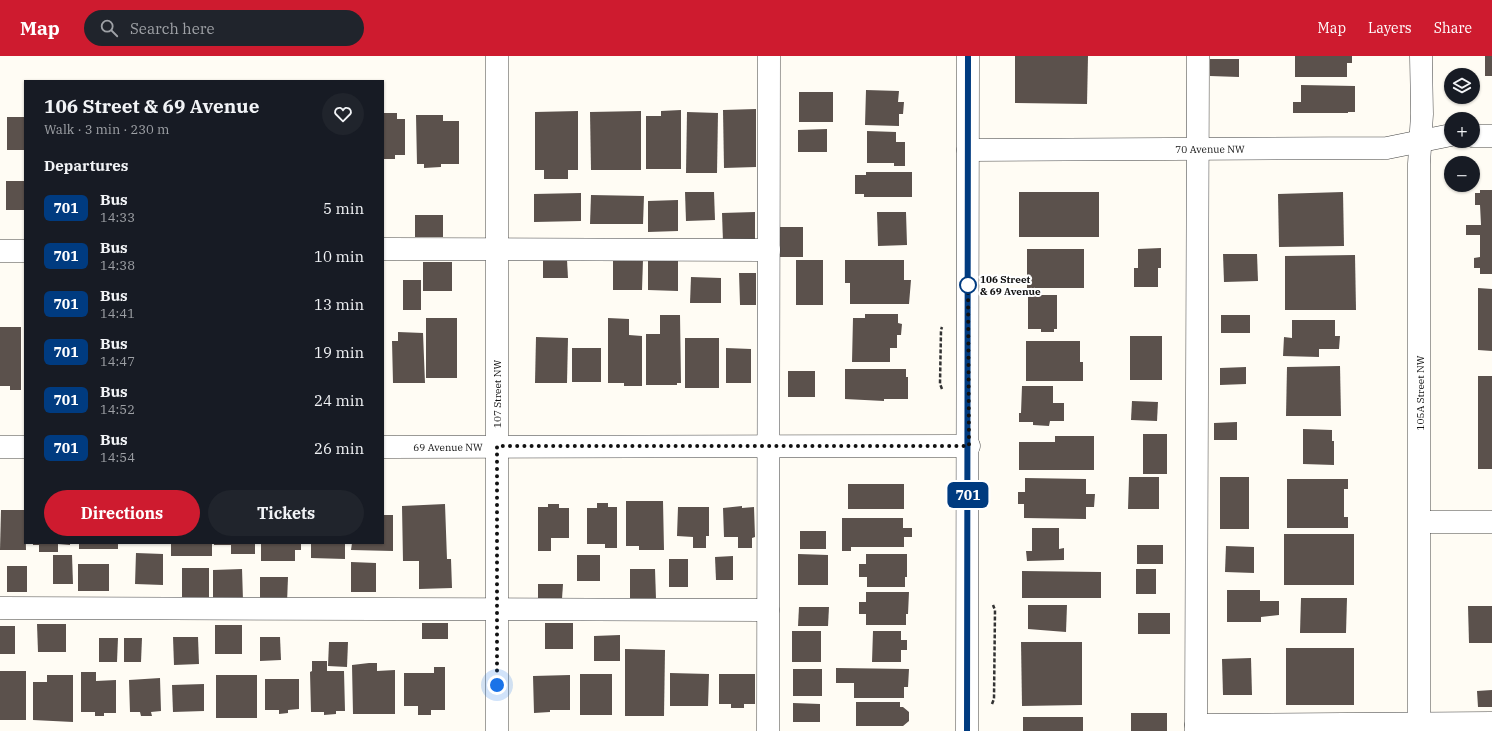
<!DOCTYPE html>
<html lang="en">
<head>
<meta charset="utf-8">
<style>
  body { margin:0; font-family:"IBM Plex Serif",serif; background:#20242c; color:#f1f3f6; height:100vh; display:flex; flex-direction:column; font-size:15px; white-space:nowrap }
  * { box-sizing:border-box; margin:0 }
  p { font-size:13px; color:#9ea1a6 }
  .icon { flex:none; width:22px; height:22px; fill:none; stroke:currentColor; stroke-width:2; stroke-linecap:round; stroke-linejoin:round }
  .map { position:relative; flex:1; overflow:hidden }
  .panel { position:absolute; left:24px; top:24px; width:360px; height:464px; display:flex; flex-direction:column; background:#171b24; border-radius:0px; box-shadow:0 1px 3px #0004 }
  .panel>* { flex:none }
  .badge { padding:0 8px; border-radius:6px; font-size:14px; line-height:26px }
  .fabs { position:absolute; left:1444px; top:12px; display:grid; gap:8px }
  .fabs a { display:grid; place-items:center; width:36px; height:36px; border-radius:50%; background:#171b24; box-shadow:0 1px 3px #0004; font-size:20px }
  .you { position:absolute; width:20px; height:20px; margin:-10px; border:3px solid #fff; border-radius:50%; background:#1a73e8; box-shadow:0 0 0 6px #1a73e833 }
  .map>.badge { position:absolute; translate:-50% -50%; box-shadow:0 0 0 2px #fff }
  h2 { padding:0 20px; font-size:15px; line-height:36px }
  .round { display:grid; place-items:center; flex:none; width:42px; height:42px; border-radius:21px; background:#20242c }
  .headline { display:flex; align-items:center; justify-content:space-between; height:68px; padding:0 20px }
  h1 { font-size:19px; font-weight:800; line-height:30px }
  .button { display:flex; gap:8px; margin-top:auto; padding:8px 20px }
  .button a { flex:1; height:46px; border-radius:24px; background:#ce1b2f; color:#fff; font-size:16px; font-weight:800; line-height:46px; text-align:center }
  .button a+a { background:#20242c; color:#f1f3f6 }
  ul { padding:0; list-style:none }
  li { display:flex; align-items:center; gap:12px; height:48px; padding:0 20px }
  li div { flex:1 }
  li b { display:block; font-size:15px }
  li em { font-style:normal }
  li .badge { min-width:44px; font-weight:700; text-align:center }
  header { display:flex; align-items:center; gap:24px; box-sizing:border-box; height:56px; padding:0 20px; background:#ce1b2f; color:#fff }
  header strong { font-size:19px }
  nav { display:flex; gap:22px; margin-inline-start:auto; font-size:14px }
  .search { width:280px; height:36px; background:#20242c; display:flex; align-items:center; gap:10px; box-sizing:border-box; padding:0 14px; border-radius:22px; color:#9ea1a6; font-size:15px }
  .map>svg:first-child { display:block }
</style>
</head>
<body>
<header>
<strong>Map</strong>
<div class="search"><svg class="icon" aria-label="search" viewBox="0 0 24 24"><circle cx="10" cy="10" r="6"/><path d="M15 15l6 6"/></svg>Search here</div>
<nav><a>Map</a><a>Layers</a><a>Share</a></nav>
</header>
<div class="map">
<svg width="1492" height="675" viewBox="0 0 1492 675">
  <rect width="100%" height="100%" fill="#fffcf4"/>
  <g fill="#5b514c">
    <polygon points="1015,0 1088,0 1087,48 1015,47"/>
    <polygon points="1295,0 1352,0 1352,7 1347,7 1347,21 1295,21"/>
    <rect x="1485" y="0" width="7" height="20"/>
    <polygon points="1210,3 1239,3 1239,21 1210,20"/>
    <polygon points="1301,29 1355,30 1355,56 1348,56 1348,57 1293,57 1293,46 1301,46"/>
    <polygon points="866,34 899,35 898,46 904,46 903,58 899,58 899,70 865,69"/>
    <rect x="799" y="36" width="34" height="30"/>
    <polygon points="756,53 756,111 724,112 723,54"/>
    <polygon points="681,54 681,113 646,113 646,60 661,60 661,55"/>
    <polygon points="578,55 578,114 568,114 568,123 544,123 544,114 535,114 535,56"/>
    <polygon points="641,55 641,114 591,114 590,56"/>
    <polygon points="687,56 718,57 717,117 686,117"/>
    <polygon points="383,57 397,57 397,63 405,63 405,99 395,99 395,103 383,103"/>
    <polygon points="416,59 443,59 443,65 459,65 459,108 441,108 441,111 424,112 424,108 417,108"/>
    <rect x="7" y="61" width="18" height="33"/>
    <polygon points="827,73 827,96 798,96 798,74"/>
    <polygon points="867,75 896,76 896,86 905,86 905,110 894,110 894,107 867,107"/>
    <polygon points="866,116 912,116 912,141 864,141 864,138 855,138 855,119 866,119"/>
    <rect x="6" y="125" width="19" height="29"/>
    <polygon points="1480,134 1492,134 1492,218 1480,218 1480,212 1474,212 1474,202 1480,201 1480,179 1466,179 1466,169 1481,169 1480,149 1475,149 1475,137 1480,137"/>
    <polygon points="685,136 714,136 715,164 686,165"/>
    <rect x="1019" y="136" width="80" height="45"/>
    <polygon points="1343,136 1344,190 1279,191 1278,138"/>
    <polygon points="581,137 581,165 534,166 534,138"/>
    <polygon points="591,139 644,140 643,168 590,168"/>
    <polygon points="678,144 678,175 648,176 648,145"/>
    <polygon points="755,156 755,185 723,186 722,157"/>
    <polygon points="877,156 906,156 907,189 878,190"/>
    <rect x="415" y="159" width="28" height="22"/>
    <polygon points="776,171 803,171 803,201 777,201"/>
    <polygon points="1161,192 1161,212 1158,212 1158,231 1134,231 1134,212 1138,212 1138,193"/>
    <rect x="1027" y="193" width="57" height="39"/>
    <polygon points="1223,198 1257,198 1258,225 1224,226"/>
    <polygon points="1355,199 1356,254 1285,254 1285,200"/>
    <polygon points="543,204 567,204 568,222 543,222"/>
    <polygon points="613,204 643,204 642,234 613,234"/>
    <polygon points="648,204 678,204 678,235 648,234"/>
    <rect x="796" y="204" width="27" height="45"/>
    <polygon points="845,204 904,204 904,224 911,224 909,248 850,248 850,227 845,227"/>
    <rect x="423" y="206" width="29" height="29"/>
    <polygon points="739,217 756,217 756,249 740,249"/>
    <polygon points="691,221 721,222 721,247 690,247"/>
    <rect x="403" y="224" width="18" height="30"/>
    <polygon points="1478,232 1492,233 1492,295 1478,294"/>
    <polygon points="1028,239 1057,239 1057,273 1054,273 1054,276 1041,276 1041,273 1028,273"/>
    <polygon points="865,258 898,258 898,267 902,268 901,279 897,279 897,292 890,292 890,306 852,306 853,262 865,262"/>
    <polygon points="660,259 680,259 681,327 677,327 677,329 646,329 646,278 660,278"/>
    <rect x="1221" y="259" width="29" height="18"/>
    <rect x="426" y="262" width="31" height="60"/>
    <polygon points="608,262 629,263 629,279 642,280 642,330 624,330 624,327 608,327"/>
    <polygon points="1292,264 1335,264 1335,280 1340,280 1339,293 1319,293 1319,301 1283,300 1284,281 1292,282"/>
    <polygon points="0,271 21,271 21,334 10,334 10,330 0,330"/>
    <polygon points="398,276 423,277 425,327 393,327 392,285 398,285"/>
    <rect x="1130" y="280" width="32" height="44"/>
    <polygon points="536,281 568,282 567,327 535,327"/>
    <rect x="685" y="282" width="34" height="50"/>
    <polygon points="1026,285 1080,285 1080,306 1083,306 1083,325 1026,325"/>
    <rect x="572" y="292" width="29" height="34"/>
    <polygon points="726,292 751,293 751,327 726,327"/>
    <polygon points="1340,310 1341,360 1286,360 1287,311"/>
    <polygon points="1246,311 1246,328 1220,329 1220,312"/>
    <polygon points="845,313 906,313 906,321 908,321 908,343 884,343 884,345 845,343"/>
    <rect x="788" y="315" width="27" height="26"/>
    <rect x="1478" y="320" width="14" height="93"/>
    <polygon points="1022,330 1053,330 1053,347 1064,347 1064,365 1050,365 1049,370 1033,369 1033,366 1019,366 1019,357 1021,357"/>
    <polygon points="1132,345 1158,346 1157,365 1131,364"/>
    <polygon points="1237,366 1237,384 1214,384 1214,367"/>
    <polygon points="1303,373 1332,374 1332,385 1334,385 1334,409 1303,408"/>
    <rect x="1143" y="378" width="24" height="40"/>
    <polygon points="1055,380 1094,380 1094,414 1019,414 1019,386 1055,386"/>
    <polygon points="1129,421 1159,421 1159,453 1128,453"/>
    <rect x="1220" y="421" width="29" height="52"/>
    <polygon points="1025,422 1086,423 1086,438 1095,438 1094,451 1086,451 1086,463 1024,462 1024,448 1018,448 1018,436 1025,436"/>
    <polygon points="1287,423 1348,423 1348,433 1344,433 1344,461 1348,461 1348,472 1287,472"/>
    <rect x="848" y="428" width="56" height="25"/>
    <polygon points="626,445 663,445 664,494 639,494 639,490 626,490"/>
    <polygon points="597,447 608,447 608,451 617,451 617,492 605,492 605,488 587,488 587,452 597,452"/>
    <polygon points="445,448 447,503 451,503 452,532 419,533 419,505 403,505 402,450"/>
    <polygon points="548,448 559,448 559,452 569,452 569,482 551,482 551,495 538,495 538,451 548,451"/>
    <polygon points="742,450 742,452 754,451 755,481 752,482 752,492 738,492 738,481 724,481 723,452"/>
    <polygon points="678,451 709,451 709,480 706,480 706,492 693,492 693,481 677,480"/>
    <polygon points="1,454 25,454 26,494 0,494"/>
    <polygon points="383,459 393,459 393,495 351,494 352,487 383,487"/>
    <polygon points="842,462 903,462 903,472 912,472 912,481 904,481 904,491 851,491 851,495 842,495"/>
    <polygon points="1032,472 1059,472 1059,493 1064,492 1064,504 1027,505 1026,495 1032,495"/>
    <rect x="800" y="475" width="26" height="18"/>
    <rect x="1284" y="478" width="70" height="51"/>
    <polygon points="33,487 70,487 70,489 58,488 58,496 39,496 39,489 33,489"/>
    <rect x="79" y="487" width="39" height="6"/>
    <rect x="171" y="487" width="41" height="13"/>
    <polygon points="214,487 255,487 255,498 231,498 231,489 214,489"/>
    <polygon points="261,487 301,487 301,494 295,494 295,505 261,505"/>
    <polygon points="311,487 345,487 345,503 311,502"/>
    <rect x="1137" y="489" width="26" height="19"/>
    <polygon points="1226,490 1254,491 1254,517 1225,516"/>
    <polygon points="136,497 163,498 163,529 135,528"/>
    <polygon points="798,498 828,499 828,529 798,529"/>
    <polygon points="866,498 907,498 907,521 905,521 905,531 867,531 867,521 859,521 859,508 866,508"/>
    <polygon points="53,499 72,499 73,528 53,528"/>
    <rect x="577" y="499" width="23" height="26"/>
    <polygon points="733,500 733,524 716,524 715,501"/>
    <rect x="669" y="503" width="19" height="28"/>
    <polygon points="351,506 376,507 376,536 351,536"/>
    <rect x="78" y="508" width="31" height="27"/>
    <rect x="7" y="510" width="20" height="26"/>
    <rect x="182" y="512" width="27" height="31"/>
    <polygon points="242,513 243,544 213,545 213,514"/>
    <polygon points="630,513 655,513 656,543 630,543"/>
    <rect x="1136" y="513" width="20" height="25"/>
    <polygon points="1022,515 1101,516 1101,542 1022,542"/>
    <polygon points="260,521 288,521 287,547 260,547"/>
    <polygon points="538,528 563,528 562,543 538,543"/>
    <polygon points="1227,534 1260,534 1260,545 1279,545 1279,559 1261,561 1261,566 1227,566"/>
    <polygon points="866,536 909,536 908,558 906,558 906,569 866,569 866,558 859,558 859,546 866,546"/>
    <polygon points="1301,542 1347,542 1346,577 1300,577"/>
    <polygon points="1028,549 1067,549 1066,576 1028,573"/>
    <polygon points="1468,550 1492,550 1492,587 1469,587"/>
    <polygon points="799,551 829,551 828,570 798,570"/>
    <rect x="1138" y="557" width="32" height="21"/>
    <rect x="422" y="567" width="26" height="16"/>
    <rect x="545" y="567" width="28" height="26"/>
    <polygon points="37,568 66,568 66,596 38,596"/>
    <rect x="215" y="569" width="27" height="29"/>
    <rect x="0" y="570" width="15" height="28"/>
    <rect x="792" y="575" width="29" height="31"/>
    <polygon points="873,575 901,575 901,584 907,584 907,594 901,594 901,606 872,606"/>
    <polygon points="620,579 620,605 594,605 594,580"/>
    <polygon points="173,581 198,581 199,608 174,609"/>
    <polygon points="260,581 280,581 281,604 260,605"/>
    <polygon points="99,582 118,582 117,606 99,606"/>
    <polygon points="124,582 142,582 141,606 124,606"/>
    <polygon points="329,586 348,586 347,611 328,610"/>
    <polygon points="1021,586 1082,586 1082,649 1022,650"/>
    <rect x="1286" y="592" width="68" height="57"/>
    <polygon points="625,593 665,594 664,660 625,660"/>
    <polygon points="1251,602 1252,639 1223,639 1222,603"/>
    <polygon points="312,605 327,605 327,615 344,615 345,655 336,655 336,658 324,659 324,656 311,656 310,616 312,615"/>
    <polygon points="369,607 377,607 377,615 395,614 395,658 353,658 352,609"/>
    <polygon points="434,611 445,611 445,654 431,654 431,659 418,659 418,650 404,650 404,617 434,617"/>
    <polygon points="836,612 909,613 908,631 904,631 904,642 854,642 854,627 836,627"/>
    <rect x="793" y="613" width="29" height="27"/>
    <rect x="0" y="615" width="26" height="49"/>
    <polygon points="81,616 96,616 96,625 116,624 116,657 104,657 104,660 95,660 95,656 81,656"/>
    <polygon points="670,617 709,618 708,650 670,650"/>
    <rect x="580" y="618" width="32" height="41"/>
    <polygon points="719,618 755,618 755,648 744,648 744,652 731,652 731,648 719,648"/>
    <polygon points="47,619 73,619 73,666 33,664 33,626 47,626"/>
    <rect x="216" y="619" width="41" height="43"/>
    <polygon points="570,619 570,654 550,654 550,656 534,657 533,620"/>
    <polygon points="160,622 161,655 151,656 152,660 141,660 140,656 130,656 129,624"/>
    <polygon points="265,623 299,623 299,653 288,654 288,657 279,658 279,654 265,654"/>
    <polygon points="204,628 204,655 173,656 172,629"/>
    <polygon points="1492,634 1492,651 1478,651 1477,635"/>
    <polygon points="856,646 900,646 900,651 903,651 909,656 909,665 903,670 856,670"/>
    <polygon points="793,647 820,648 820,666 793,666"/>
    <rect x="1131" y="657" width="36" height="18"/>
    <rect x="1023" y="661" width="60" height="14"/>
  </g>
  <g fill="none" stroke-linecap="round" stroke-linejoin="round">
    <defs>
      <g id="minor">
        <polyline points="497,0 497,675"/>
        <polyline points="1473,80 1492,80"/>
        <path id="s1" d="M968,94L1387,92L1451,79"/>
        <polyline points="383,193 769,194"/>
        <polyline points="0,195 25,195"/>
        <polyline points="0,391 25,391"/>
        <path id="s2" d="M383,391L969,390"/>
        <polyline points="1420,466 1492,466"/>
        <polyline points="0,552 768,554"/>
        <polyline points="1196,669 1492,667"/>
        <polyline points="768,675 769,0"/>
        <polyline points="967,675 968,0"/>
        <polyline points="1196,675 1198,0"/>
        <polyline points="1419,675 1419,108 1422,58 1421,0"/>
      </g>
    </defs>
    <use href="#minor" stroke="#444" stroke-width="23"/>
    <g stroke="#333" stroke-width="2.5" stroke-dasharray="4 2" stroke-linecap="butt">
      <polyline points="942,333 940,328 941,274 942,271"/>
      <polyline points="992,648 994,643 995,554 993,549"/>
    </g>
    <use href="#minor" stroke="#fff" stroke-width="22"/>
  </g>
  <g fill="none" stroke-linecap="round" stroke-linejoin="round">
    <defs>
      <polyline id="line" points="967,675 968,0"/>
    </defs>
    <use href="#line" stroke="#fff" stroke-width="9"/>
    <use href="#line" stroke="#003b80" stroke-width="6"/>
    <polyline stroke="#111" stroke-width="4" stroke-dasharray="0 7.2" points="497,629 497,390 969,390 968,229"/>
  </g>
  <circle fill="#fff" stroke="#003b80" stroke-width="2" cx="968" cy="229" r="8"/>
  <g text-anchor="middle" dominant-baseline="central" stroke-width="4" stroke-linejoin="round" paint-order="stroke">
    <g font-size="10" fill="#111" stroke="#fff">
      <text stroke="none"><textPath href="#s1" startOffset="242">70 Avenue NW</textPath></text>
      <text transform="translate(1420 337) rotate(-90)">105A Street NW</text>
      <text transform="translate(497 338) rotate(-90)">107 Street NW</text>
      <text stroke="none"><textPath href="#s2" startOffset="65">69 Avenue NW</textPath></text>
    </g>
    <g font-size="10" font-weight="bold" fill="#111" stroke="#fff" text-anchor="start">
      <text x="980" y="223">106 Street<tspan x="980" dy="12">&amp; 69 Avenue</tspan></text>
    </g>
  </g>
</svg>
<div class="fabs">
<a><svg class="icon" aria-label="layers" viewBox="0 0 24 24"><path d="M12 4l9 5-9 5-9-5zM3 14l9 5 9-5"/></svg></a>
<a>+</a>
<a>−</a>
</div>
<div class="you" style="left:497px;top:629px"></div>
<b class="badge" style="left:968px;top:439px;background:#003b80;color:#fff">701</b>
<section class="panel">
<div class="headline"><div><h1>106 Street &amp; 69 Avenue</h1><p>Walk · 3 min · 230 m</p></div><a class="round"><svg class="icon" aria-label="heart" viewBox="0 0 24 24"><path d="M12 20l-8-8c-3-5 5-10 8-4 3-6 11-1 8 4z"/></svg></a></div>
<h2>Departures</h2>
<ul>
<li><span class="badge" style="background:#003b80;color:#fff">701</span><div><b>Bus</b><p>14:33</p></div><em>5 min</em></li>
<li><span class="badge" style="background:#003b80;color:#fff">701</span><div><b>Bus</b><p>14:38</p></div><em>10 min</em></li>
<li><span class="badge" style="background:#003b80;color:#fff">701</span><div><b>Bus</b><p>14:41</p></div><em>13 min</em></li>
<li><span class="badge" style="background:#003b80;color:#fff">701</span><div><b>Bus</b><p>14:47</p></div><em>19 min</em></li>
<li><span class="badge" style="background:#003b80;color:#fff">701</span><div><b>Bus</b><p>14:52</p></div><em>24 min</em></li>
<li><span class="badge" style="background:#003b80;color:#fff">701</span><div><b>Bus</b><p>14:54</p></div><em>26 min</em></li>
</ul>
<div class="button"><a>Directions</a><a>Tickets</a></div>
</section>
</div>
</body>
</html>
